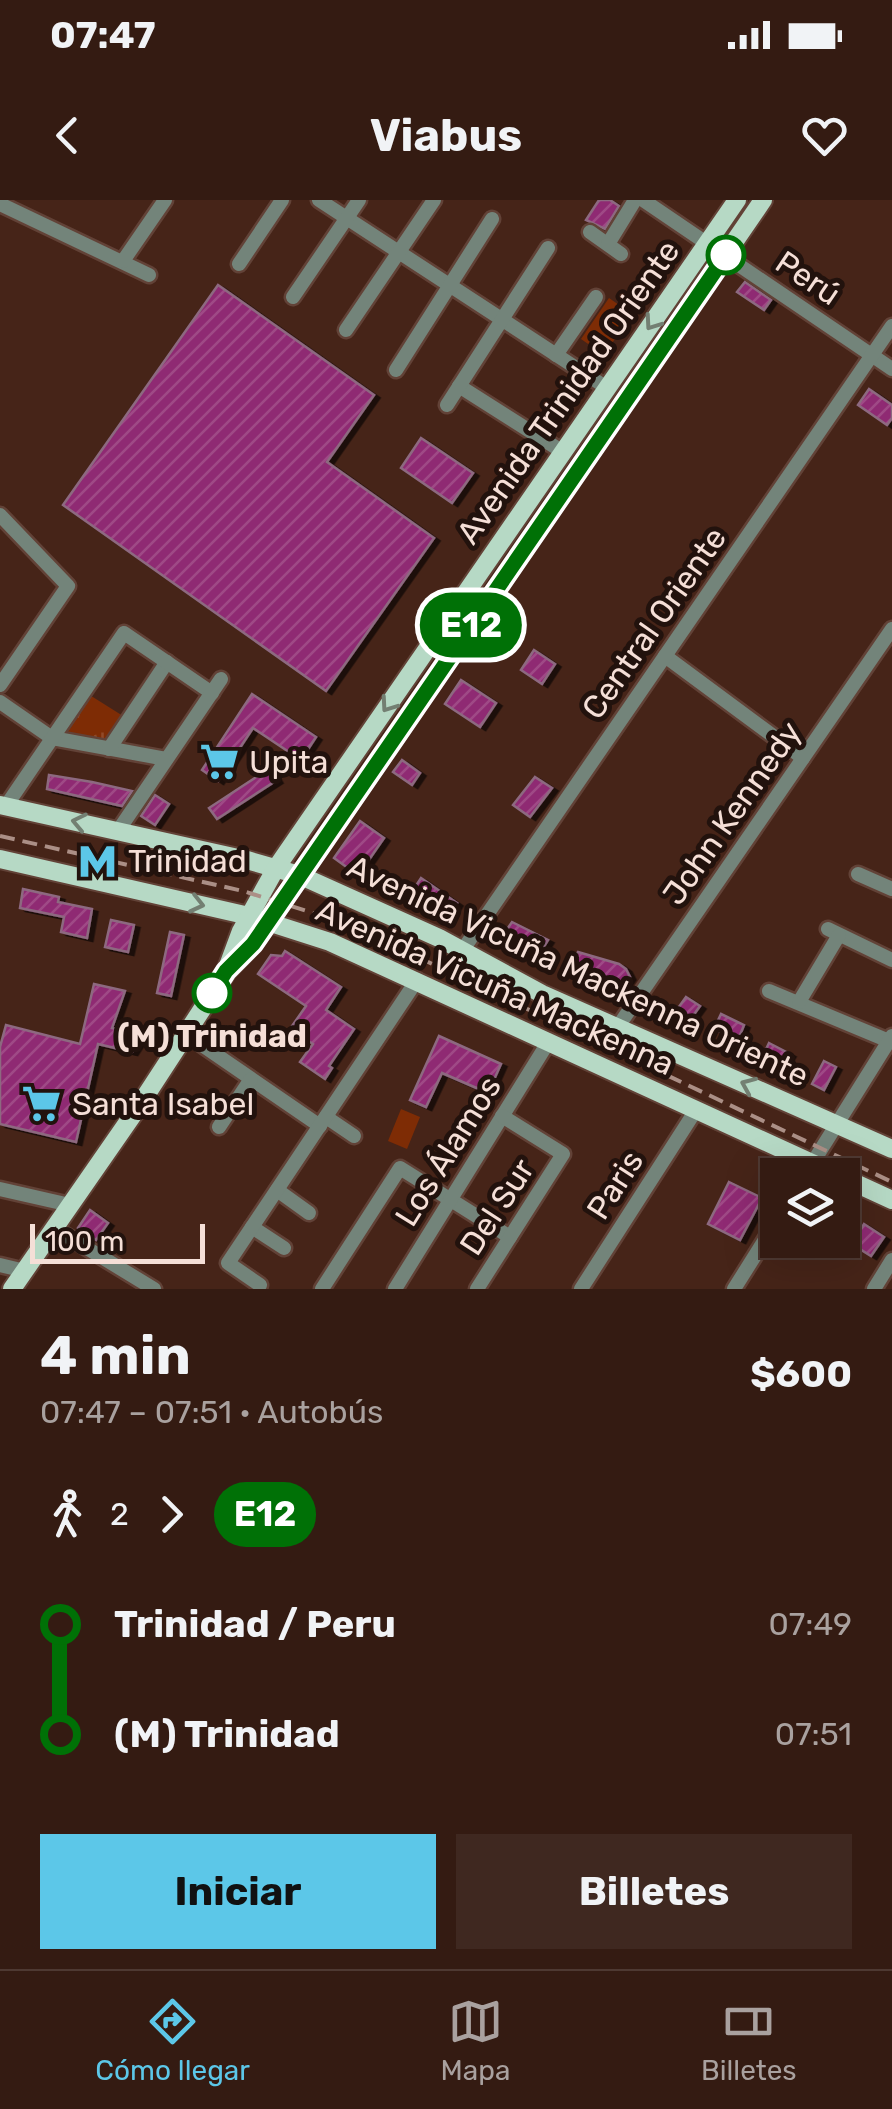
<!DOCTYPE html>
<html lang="es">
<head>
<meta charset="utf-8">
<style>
  body { margin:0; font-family:Rubik,sans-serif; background:#3f2820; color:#f1f3f6; height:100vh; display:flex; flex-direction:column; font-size:38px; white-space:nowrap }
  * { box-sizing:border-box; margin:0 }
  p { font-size:32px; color:#a9a19f }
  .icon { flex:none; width:55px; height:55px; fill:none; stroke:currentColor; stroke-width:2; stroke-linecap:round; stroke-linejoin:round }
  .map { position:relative; height:1089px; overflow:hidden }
  .side { display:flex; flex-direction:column; background:#341b12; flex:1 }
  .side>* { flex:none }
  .badge { padding:0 20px; border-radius:32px; font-size:35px; line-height:65px }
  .tools { position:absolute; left:760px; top:958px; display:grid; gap:20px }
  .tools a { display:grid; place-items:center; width:100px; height:100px; border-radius:0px; background:#341b12; box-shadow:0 10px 40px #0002,0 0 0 2px #4e3932; font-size:50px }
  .scale { position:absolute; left:30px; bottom:25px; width:175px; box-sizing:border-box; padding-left:10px; border:5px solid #f5dfd7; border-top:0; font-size:28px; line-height:35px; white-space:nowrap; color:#f5dfd7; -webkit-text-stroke:8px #22120d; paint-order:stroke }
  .map>.badge { position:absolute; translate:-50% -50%; box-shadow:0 0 0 5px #fff }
  .legs { display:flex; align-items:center; gap:15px; height:110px; padding:0 40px; font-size:32px }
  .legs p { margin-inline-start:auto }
  .head { display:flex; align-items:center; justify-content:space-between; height:170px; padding:0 40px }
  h1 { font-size:55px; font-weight:700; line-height:75px }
  .cta { display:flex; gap:20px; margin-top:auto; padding:20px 40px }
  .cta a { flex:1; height:115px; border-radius:0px; background:#5cc7e8; color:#111; font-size:40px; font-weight:700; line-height:115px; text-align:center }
  .cta a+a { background:#3f2820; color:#f1f3f6 }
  ul { padding:0 40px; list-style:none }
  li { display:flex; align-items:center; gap:35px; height:110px; font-size:38px }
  li i { display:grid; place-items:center; width:15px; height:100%; margin:0 12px; background:currentColor }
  li i::after { content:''; width:25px; height:25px; margin:-12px; border:8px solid; border-radius:50%; background:#341b12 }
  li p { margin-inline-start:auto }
  li:first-child i { background:linear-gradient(#0000 50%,currentColor 0) }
  li:last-child i { background:linear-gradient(currentColor 50%,#0000 0) }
  .status { display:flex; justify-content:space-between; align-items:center; height:70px; padding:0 50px; background:#341b12; direction:ltr }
  .status svg { height:28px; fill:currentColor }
  header { display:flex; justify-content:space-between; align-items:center; height:130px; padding:0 40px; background:#341b12; font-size:45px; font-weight:700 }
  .dock { display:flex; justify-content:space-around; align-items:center; height:140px; border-top:2px solid #4e3932; background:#341b12; font-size:28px; color:#a9a19f }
  .dock a { display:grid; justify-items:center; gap:5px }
  .dock .current { color:#5cc7e8 }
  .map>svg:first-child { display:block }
</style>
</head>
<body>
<div class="status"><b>07:47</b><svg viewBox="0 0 49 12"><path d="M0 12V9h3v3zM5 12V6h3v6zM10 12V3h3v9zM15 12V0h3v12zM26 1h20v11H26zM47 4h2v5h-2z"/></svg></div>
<header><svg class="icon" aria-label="back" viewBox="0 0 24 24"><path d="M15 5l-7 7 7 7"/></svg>Viabus<svg class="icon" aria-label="heart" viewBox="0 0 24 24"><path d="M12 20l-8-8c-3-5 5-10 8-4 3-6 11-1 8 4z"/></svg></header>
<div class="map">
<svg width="892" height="1089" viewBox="0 0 892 1089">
  <defs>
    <pattern id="grass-tufts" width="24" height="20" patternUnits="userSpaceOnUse" patternTransform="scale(2.5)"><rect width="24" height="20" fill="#7e2c05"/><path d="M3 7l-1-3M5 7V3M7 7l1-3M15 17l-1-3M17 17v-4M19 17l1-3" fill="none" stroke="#914a29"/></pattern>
    <pattern id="building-hatch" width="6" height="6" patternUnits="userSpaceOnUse" patternTransform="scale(2.5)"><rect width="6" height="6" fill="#8f2b73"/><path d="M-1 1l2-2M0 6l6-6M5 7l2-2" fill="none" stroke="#9f4986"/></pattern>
    <filter id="shadow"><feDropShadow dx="5.5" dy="3" stdDeviation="0" flood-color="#0009"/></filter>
  </defs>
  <rect width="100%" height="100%" fill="#462418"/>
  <polygon fill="url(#grass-tufts)" points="88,494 123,516 103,547 60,538"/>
  <g fill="#7e2c05">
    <polygon points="609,98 632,114 604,155 581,139"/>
    <polygon points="401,909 420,917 407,949 388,941"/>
  </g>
  <g fill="url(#building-hatch)" stroke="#8d6980" stroke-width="2.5" filter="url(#shadow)">
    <polygon points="599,0 610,0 619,6 605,29 586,20"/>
    <polygon points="745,82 771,100 764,110 737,92"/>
    <polygon points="218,85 374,195 327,262 434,338 326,491 63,305"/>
    <polygon points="869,189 892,205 892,218 887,225 858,205"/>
    <polygon points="421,238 473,273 452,303 401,268"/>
    <polygon points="534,450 555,464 542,484 521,470"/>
    <polygon points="461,480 496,503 480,527 445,504"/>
    <polygon points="252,494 316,537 301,560 253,528 218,581 202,570"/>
    <polygon points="402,560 420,573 412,585 393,572"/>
    <polygon points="270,568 277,580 217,619 209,608"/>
    <polygon points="49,575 92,582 132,591 122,606 47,589"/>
    <polygon points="535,577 552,588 530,617 513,605"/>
    <polygon points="155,595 169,604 155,625 141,616"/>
    <polygon points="360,621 384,638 364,667 358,662 352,671 334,658"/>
    <polygon points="421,678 457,703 449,716 429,702 424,709 408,698"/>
    <polygon points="23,689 59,697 58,702 92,709 87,738 61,732 64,717 20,708"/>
    <polygon points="111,720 134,725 128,752 105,747"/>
    <polygon points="512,722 548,740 535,761 498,742"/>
    <polygon points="170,732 184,735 171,796 157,793"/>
    <polygon points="285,751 341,787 326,810 354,829 329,866 332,868 325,879 300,862 313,844 290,829 306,806 258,774 271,755 282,756"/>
    <polygon points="578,752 619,764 626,769 630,777 618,795 595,780 592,785 563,773"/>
    <polygon points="94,784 125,791 112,828 143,835 132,852 98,844 76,942 0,924 0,847 6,825 80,844"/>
    <polygon points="686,797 700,806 685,827 671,818"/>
    <polygon points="721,814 744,825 738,840 714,829"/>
    <polygon points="439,836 501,864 488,893 442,873 426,907 410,900"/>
    <polygon points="769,843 790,854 782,868 762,858"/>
    <polygon points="824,861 836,867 824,890 812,884"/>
    <polygon points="729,982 762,998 740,1040 708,1024"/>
    <polygon points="90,1010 108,1023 96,1040 78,1028"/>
    <polygon points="864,1024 884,1037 871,1056 852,1044"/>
  </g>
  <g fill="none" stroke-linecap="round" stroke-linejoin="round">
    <defs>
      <g id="minor">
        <polyline points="319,0 607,188"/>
        <polyline points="643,0 892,169"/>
        <polyline points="0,4 149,75"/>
        <polyline points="590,32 621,54"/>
        <polyline points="608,44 635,0"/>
        <polyline points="123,61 165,0"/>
        <polyline points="239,64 282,0"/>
        <polyline points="293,97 359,0"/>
        <polyline points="346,130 434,0"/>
        <polyline points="556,155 596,97"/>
        <polyline points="396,170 492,19"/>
        <polyline points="459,186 563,252"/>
        <polyline points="447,205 548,48"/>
        <polyline points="0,315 68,386 0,485"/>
        <polyline points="665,456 803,558"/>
        <polyline points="0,502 52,538 166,559"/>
        <polyline points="109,549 167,462"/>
        <polyline points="6,606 124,433 212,493"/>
        <polyline points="118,631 221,479"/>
        <polyline points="858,674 892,689"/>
        <polyline points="828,729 892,760"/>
        <polyline points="462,751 892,126"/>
        <polyline points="769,791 889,841"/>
        <polyline points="799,802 839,735"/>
        <polyline points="617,828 892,429"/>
        <polyline points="186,834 320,926"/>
        <polyline points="326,917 354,936"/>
        <polyline points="219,927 251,879"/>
        <polyline points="805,975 892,836"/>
        <polyline points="0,989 70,1005"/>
        <polyline points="277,990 309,1013"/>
        <polyline points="252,1027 284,1048"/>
        <polyline points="54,1028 154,1089"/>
        <polyline points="0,1065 25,1071"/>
        <polyline points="260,1085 228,1063 417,780"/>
        <polyline points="322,1089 400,968 510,1037"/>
        <polyline points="395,1089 549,841"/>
        <polyline points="477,1089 563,954 502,916"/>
        <polyline points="581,1089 696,910"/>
        <polyline points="734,1089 778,1019"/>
        <polyline points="874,1089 892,1060"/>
      </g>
      <g id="major">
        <polyline points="0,605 247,660 299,675 439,738 542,794 892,949"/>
        <polyline points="0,659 249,716 330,742 838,975"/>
        <polyline points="228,766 241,731 276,668 737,0"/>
        <polyline points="842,977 892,1000"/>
        <polyline points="12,1089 139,906 227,771 253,744 763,0"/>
      </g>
    </defs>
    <use href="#minor" stroke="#624237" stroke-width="19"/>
    <use href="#major" stroke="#624237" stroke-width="22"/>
    <use href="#minor" stroke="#73847a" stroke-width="14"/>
    <use href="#major" stroke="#b6d9c5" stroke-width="18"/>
    <polyline stroke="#ab8f86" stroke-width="4" stroke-dasharray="15 8" stroke-linecap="butt" points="0,636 243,691 348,724 892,982"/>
  </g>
  <defs><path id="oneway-chevron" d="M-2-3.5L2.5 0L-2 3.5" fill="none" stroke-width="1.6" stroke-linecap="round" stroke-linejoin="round" transform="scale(2.5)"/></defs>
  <g stroke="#737f72">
    <use href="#oneway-chevron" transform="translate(652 123) rotate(125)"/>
    <use href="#oneway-chevron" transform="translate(388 505) rotate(125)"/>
    <use href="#oneway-chevron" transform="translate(79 622) rotate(-168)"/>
    <use href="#oneway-chevron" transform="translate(197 704) rotate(13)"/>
    <use href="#oneway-chevron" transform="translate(748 885) rotate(-157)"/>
  </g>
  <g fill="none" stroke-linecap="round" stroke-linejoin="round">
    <defs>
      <polyline id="line-1" points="212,793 226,771 253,744 726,55"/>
    </defs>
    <use href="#line-1" stroke="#fff" stroke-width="22"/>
    <use href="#line-1" stroke="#007106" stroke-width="15"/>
  </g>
  <defs>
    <symbol id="supermarket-bare" viewBox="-9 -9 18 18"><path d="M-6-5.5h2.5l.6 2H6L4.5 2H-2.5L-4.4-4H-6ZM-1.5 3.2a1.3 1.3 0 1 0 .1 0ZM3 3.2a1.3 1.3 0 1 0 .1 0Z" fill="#5cc7e8" stroke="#22120d" stroke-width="2.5" paint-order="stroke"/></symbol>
    <symbol id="metro-bare" viewBox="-9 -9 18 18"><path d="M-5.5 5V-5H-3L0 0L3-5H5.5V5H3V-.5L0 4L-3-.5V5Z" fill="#5cc7e8" stroke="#22120d" stroke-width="2.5" paint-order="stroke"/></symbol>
  </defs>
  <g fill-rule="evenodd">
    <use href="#supermarket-bare" x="192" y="534" width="55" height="55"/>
    <use href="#metro-bare" x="70" y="634" width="55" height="55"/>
    <use href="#supermarket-bare" x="14" y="876" width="55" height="55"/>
  </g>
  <g fill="#fff" stroke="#007106" stroke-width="5">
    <circle cx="726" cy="55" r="18"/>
    <circle cx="212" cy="793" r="18"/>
  </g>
  <g text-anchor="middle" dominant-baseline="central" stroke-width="10" stroke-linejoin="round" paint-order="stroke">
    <g font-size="32" fill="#f5dfd7" stroke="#22120d">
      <text transform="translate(808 78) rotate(34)">Perú</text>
      <text transform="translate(568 192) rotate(-55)">Avenida Trinidad Oriente</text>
      <text transform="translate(654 423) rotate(-55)">Central Oriente</text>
      <text transform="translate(732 613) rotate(-55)">John Kennedy</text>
      <text transform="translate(578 771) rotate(25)">Avenida Vicuña Mackenna Oriente</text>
      <text transform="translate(495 787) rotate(24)">Avenida Vicuña Mackenna</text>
      <text transform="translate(448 951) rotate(-58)">Los Álamos</text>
      <text transform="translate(615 985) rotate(-57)">Paris</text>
      <text transform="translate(497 1007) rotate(-57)">Del Sur</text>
    </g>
    <g font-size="32" fill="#f5dfd7" stroke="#22120d" text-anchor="start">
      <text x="249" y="562">Upita</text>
      <text x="128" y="661">Trinidad</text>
      <text x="72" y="904">Santa Isabel</text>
    </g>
    <g font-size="32" font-weight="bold" fill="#f5dfd7" stroke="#22120d">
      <text x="212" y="836">(M) Trinidad</text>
    </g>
  </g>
</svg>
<div class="tools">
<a><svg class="icon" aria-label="layers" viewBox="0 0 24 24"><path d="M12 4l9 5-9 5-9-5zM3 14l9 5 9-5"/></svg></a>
</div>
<div class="scale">100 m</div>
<b class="badge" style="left:471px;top:425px;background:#007106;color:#fff">E12</b>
</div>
<section class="side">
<div class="head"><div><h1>4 min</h1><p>07:47 – 07:51 · Autobús</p></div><b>$600</b></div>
<div class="legs"><svg class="icon" aria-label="walk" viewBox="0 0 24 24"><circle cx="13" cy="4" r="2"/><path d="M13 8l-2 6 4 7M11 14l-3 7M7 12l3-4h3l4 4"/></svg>2<svg class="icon" aria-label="forward" viewBox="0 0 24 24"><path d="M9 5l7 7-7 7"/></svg><b class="badge" style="background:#007106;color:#fff">E12</b></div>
<ul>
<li><i style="color:#007106"></i><b>Trinidad / Peru</b><p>07:49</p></li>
<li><i style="color:#007106"></i><b>(M) Trinidad</b><p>07:51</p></li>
</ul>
<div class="cta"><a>Iniciar</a><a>Billetes</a></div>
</section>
<nav class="dock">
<a class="current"><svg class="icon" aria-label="directions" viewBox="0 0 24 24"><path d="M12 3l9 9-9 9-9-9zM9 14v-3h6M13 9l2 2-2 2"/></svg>Cómo llegar</a>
<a><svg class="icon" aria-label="map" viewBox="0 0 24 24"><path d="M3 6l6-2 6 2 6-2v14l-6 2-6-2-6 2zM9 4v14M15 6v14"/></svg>Mapa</a>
<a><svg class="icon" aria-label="tickets" viewBox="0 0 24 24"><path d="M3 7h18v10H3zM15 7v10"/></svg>Billetes</a>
</nav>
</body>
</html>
